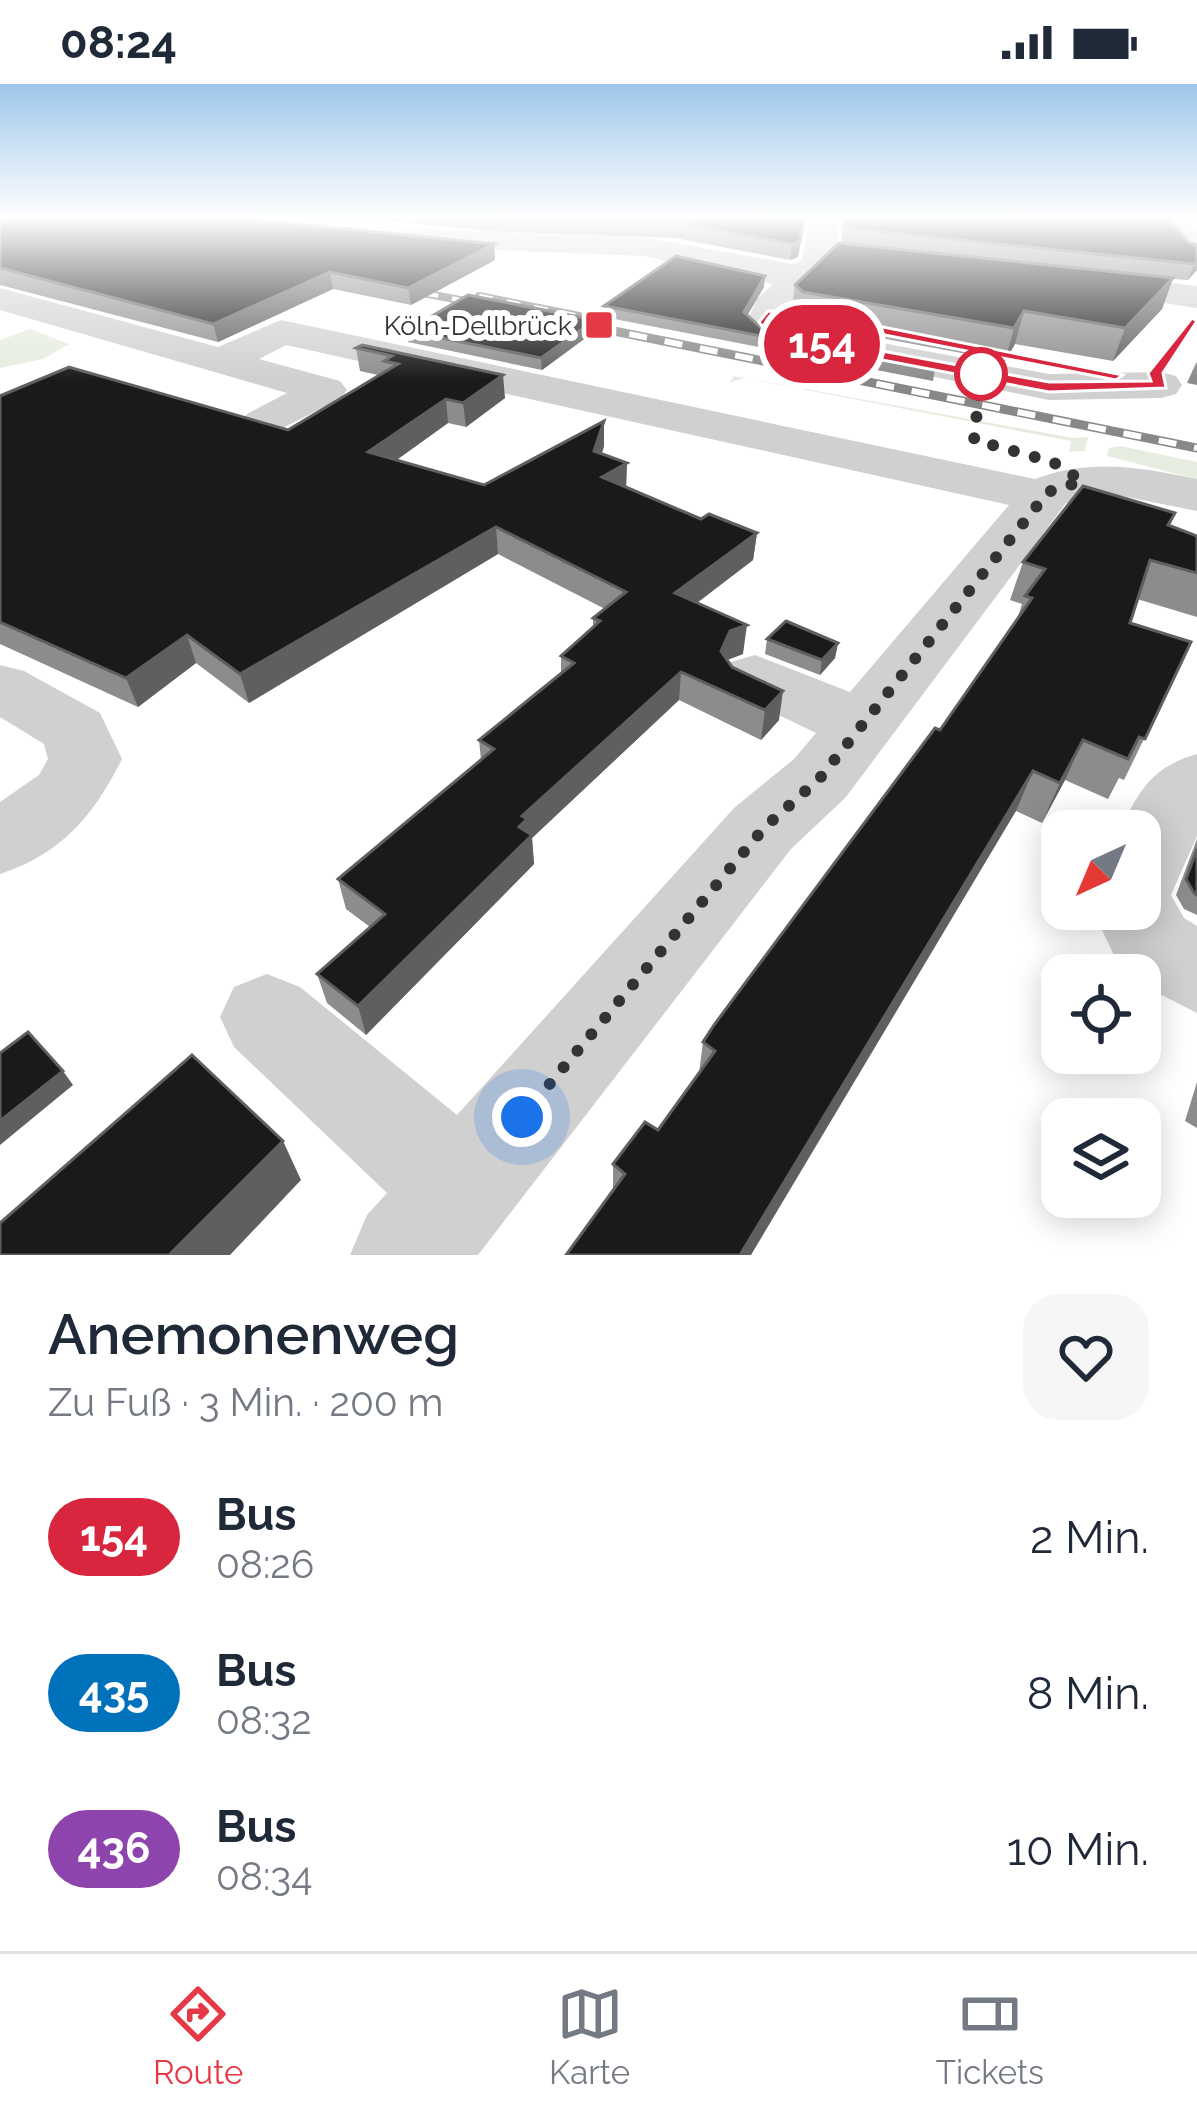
<!DOCTYPE html>
<html lang="de">
<head>
<meta charset="utf-8">
<style>
  body { margin:0; font-family:Raleway,sans-serif; background:#f6f6f7; color:#1f2937; height:100vh; display:flex; flex-direction:column; font-size:45px; white-space:nowrap }
  * { box-sizing:border-box; margin:0 }
  p { font-size:39px; color:#747a83 }
  .icon { flex:none; width:66px; height:66px; fill:none; stroke:currentColor; stroke-width:2; stroke-linecap:round; stroke-linejoin:round }
  .map { position:relative; height:1171px; overflow:hidden }
  .details { display:flex; flex-direction:column; background:#fff; flex:1 }
  .details>* { flex:none }
  .badge { padding:0 24px; border-radius:39px; font-size:42px; line-height:78px }
  .needle { width:78px; rotate:224deg }
  .tools { position:absolute; left:1041px; top:726px; display:grid; gap:24px }
  .tools a { display:grid; place-items:center; width:120px; height:120px; border-radius:24px; background:#fff; box-shadow:0 6px 30px #0003; font-size:60px }
  .you { position:absolute; width:60px; height:60px; margin:-30px; border:9px solid #fff; border-radius:50%; background:#1a73e8; box-shadow:0 0 0 18px #1a73e833 }
  .map>.badge { position:absolute; translate:-50% -50%; box-shadow:0 0 0 6px #fff }
  .round { display:grid; place-items:center; flex:none; width:126px; height:126px; border-radius:36px; background:#f6f6f7 }
  .headline { display:flex; align-items:center; justify-content:space-between; height:204px; padding:0 48px }
  h1 { font-size:57px; font-weight:600; line-height:90px }
  ul { padding:0; list-style:none }
  li { display:flex; align-items:center; gap:36px; height:156px; padding:0 48px }
  li div { flex:1 }
  li b { display:block; font-size:45px }
  li em { font-style:normal }
  li .badge { min-width:132px; font-weight:700; text-align:center }
  .status { display:flex; justify-content:space-between; align-items:center; height:84px; padding:0 60px; background:#fff; direction:ltr }
  .status svg { height:33px; fill:currentColor }
  .dock { display:flex; justify-content:space-around; align-items:center; height:168px; border-top:3px solid #e0e1e3; background:#fff; font-size:33px; color:#747a83 }
  .dock a { display:grid; justify-items:center; gap:6px }
  .dock .selected { color:#e63946 }
  .map>svg:first-child { display:block }
</style>
</head>
<body>
<div class="status"><b>08:24</b><svg viewBox="0 0 49 12"><path d="M0 12V9h3v3zM5 12V6h3v6zM10 12V3h3v9zM15 12V0h3v12zM26 1h20v11H26zM47 4h2v5h-2z"/></svg></div>
<div class="map">
<svg width="1197" height="1171" viewBox="0 0 1197 1171">
  <rect width="100%" height="100%" fill="#fff"/>
  <g fill="#e6ecdf">
    <polygon points="30,245 69,260 43,275 0,284 0,256"/>
    <polygon points="734,292 1073,354 1088,353 1085,367 1069,368 1071,357 744,294 729,299"/>
    <polygon points="1120,362 1197,378 1197,395 1107,372 1109,364"/>
  </g>
  <g fill="none" stroke-linecap="round" stroke-linejoin="round">
    <g fill="#d0d0d0" fill-rule="evenodd">
      <polygon points="810,132 840,132 835,181 788,226 786,234 797,243 1049,290 1161,288 1176,292 1182,301 1176,310 1161,314 1049,316 771,260 747,238 757,215 773,200 643,172 403,162 387,153 403,144 643,153 793,180 802,176"/>
      <polygon points="1154,132 1184,132 1197,146 1197,175 1186,172"/>
      <polygon points="1082,188 1197,202 1197,224 1070,205 1065,198 1070,191"/>
      <path d="M0,204L218,263L281,236L1035,395C1090,374 1141,383 1197,395V427L1122,412L1066,419L846,713L791,765L478,1171H350L367,1131L387,1109L234,963L220,933L234,903L267,890L300,903L457,1031L735,723L794,675L816,649L731,608L722,593L731,578L755,571L850,608L1009,421L286,261L259,275L340,297L347,306L340,315L263,354L247,350L240,340L247,330L287,309L0,226Z"/>
      <path d="M0,581L24,587L100,629L122,675C94,731 62,770 0,790V718L39,691L48,675L44,660L0,633Z"/>
      <path d="M1197,670V752L1171,811L1184,834L1197,842V929L1140,900V891L1122,888L1092,825H1140V747H1120C1139,706 1152,683 1197,670Z"/>
    </g>
    <defs>
      <g id="rail-far1">
        <polyline points="397,204 491,222"/>
        <polyline points="479,212 579,232"/>
        <polyline points="562,237 609,246"/>
      </g>
      <polyline id="rail" points="594,243 1197,364"/>
    </defs>
    <use href="#rail-far1" stroke="#888" stroke-width="8"/>
    <use href="#rail" stroke="#888" stroke-width="9"/>
    <use href="#rail-far1" stroke="#fff" stroke-width="4.5" stroke-dasharray="14" stroke-linecap="butt"/>
    <use href="#rail" stroke="#fff" stroke-width="6" stroke-dasharray="18" stroke-linecap="butt"/>
  </g>
  <g fill="#8c8c8c">
    <polygon points="0,132 263,132 261,135 494,160 495,176 411,221 333,205 218,258 0,201"/>
    <polygon points="333,132 806,132 798,173 790,176 675,154 489,147"/>
    <polygon points="844,133 1189,159 1197,161 1197,186 1188,196 1173,195 1162,225 1113,277 1015,260 1005,277 799,239 791,232 795,201 841,159"/>
    <polygon points="764,203 747,231 771,253 935,285 933,297 604,233 604,222"/>
    <polygon points="595,236 595,247 542,286 408,258 406,247"/>
    <polygon points="362,261 505,314 466,343 448,339 396,376 484,401 604,337 604,362 602,369 627,379 626,403 701,435 757,449 753,476 697,519 743,570 727,576 779,636 761,656 679,616 532,754 534,780 366,951 327,919 317,890 370,843 346,825 338,795 481,676 479,656 561,589 561,572 593,543 593,534 605,525 498,470 249,619 196,579 138,623 0,560 0,312 288,346 378,291 360,287 356,264"/>
    <polygon points="1197,278 1197,301 1187,299 1195,281"/>
    <polygon points="1175,429 1170,442 1197,452 1197,533 1137,515 1130,539 1191,558 1124,696 1119,694 1108,715 1065,696 1042,739 1016,727 613,1106 613,1080 658,1046 699,989 703,958 940,646 1017,536 1022,520 1010,516 1023,478"/>
    <polygon points="767,555 838,559 835,574 820,591 765,570"/>
    <polygon points="1197,755 1197,831 1184,825 1176,811"/>
    <polygon points="1197,998 1197,1044 1185,1037"/>
  </g>
  <g fill="#5f5f5f">
    <polygon points="805,132 798,173 790,176 792,160"/>
    <polygon points="494,160 495,176 411,221 408,204"/>
    <polygon points="1197,177 1197,186 1188,196 1194,180"/>
    <polygon points="330,188 333,205 218,258 213,240"/>
    <polygon points="765,192 764,203 743,239 744,228"/>
    <polygon points="1173,194 1162,225 1113,277 1125,244"/>
    <polygon points="1024,227 1015,260 1005,277 1014,244"/>
    <polygon points="595,236 595,247 542,286 541,274"/>
    <polygon points="503,291 505,314 466,343 463,319"/>
    <polygon points="446,315 448,339 373,393 368,368"/>
    <polygon points="604,337 604,362 595,392 594,367"/>
    <polygon points="627,379 626,404 602,393"/>
    <polygon points="496,443 498,470 249,619 240,590"/>
    <polygon points="757,449 753,476 673,537 675,509"/>
    <polygon points="747,541 743,570 727,576 721,567 730,547"/>
    <polygon points="187,551 196,579 138,623 126,594"/>
    <polygon points="838,559 835,574 820,591 822,576"/>
    <polygon points="681,588 679,616 532,754 534,780 366,951 358,922 519,743 522,732"/>
    <polygon points="783,607 779,636 761,656 765,626"/>
    <polygon points="1083,656 1065,696 1042,739 1060,699"/>
    <polygon points="1033,687 1016,727 751,1171 740,1171"/>
    <polygon points="63,987 73,1001 0,1061 0,1037"/>
    <polygon points="283,1057 301,1096 230,1171 169,1171"/>
  </g>
  <g fill="#1a1a1a" stroke="#5f5f5f" stroke-width="3">
    <polygon points="0,132 259,132 262,136 494,160 408,204 330,188 213,240 0,184"/>
    <polygon points="520,132 805,132 800,157 792,160 676,138"/>
    <polygon points="845,132 1167,132 1189,159 1197,161 1197,177 1194,180 843,144"/>
    <polygon points="839,159 1173,194 1125,244 1024,227 1014,244 803,208 795,201"/>
    <polygon points="676,172 765,192 744,228 771,253 935,285 604,222"/>
    <polygon points="468,211 595,236 541,274 406,247"/>
    <polygon points="362,261 503,291 463,319 446,315 368,368 484,401 604,337 594,367 627,379 602,393 701,435 709,430 757,449 675,509 747,541 730,547 721,567 732,583 783,607 765,626 681,588 522,732 527,735 519,743 532,751 358,922 317,890 385,830 338,795 494,665 479,656 574,579 561,572 600,537 593,534 626,508 496,443 240,590 187,551 126,594 0,538 0,312 69,283 288,346 398,280 384,277 392,272 356,264"/>
    <polygon points="1083,402 1175,429 1168,441 1197,452 1197,489 1150,476 1130,539 1191,558 1145,655 1139,653 1128,675 1083,656 1060,699 1033,687 740,1171 566,1171 625,1090 613,1080 645,1038 658,1046 715,967 703,958 714,941 935,644 940,646 1032,514 1025,512 1045,485 1023,478"/>
    <polygon points="786,537 838,559 822,576 767,555"/>
    <polygon points="1197,765 1197,811 1194,809 1186,795"/>
    <polygon points="28,948 63,987 0,1037 0,969"/>
    <polygon points="192,971 283,1057 169,1171 0,1171 0,1139"/>
  </g>
  <linearGradient id="sky" x2="0" y2="1"><stop stop-color="#9ec6ea"/><stop offset="0.45" stop-color="#fff"/><stop offset="1" stop-color="#fff" stop-opacity="0"/></linearGradient>
  <rect width="1197" height="296" fill="url(#sky)"/>
  <polygon fill="#d7263d" stroke="#fff" stroke-width="3" points="768,227 813,229 1123,291 1116,296 813,237 773,238 807,253 1049,298 1151,297 1148,289 1192,234 1197,237 1163,289 1166,304 1049,308 799,260 766,248 759,238"/>
  <g fill="none" stroke-linecap="round" stroke-linejoin="round">
    <polyline stroke="#333" stroke-width="12" stroke-dasharray="0 21.6" points="522,1033 764,744 820,694 1048,408 1082,397 1053,378 974,356 981,290"/>
  </g>
  <rect fill="#e63946" stroke="#fff" stroke-width="4.5" x="584" y="226" width="30" height="30" rx="6"/>
  <circle fill="#fff" stroke="#d7263d" stroke-width="6" cx="981" cy="290" r="24"/>
  <g text-anchor="middle" dominant-baseline="central" stroke-width="12" stroke-linejoin="round" paint-order="stroke">
    <g font-size="27" fill="#333" stroke="#fff" text-anchor="end">
      <text x="572" y="241">Köln-Dellbrück</text>
    </g>
  </g>
</svg>
<div class="tools">
<a><svg class="needle" viewBox="-14 -14 28 28"><path d="M0-13l5 13h-10z" fill="#e53935"/><path d="M0 13l5-13h-10z" fill="#747a83"/></svg></a>
<a><svg class="icon" aria-label="locate" viewBox="0 0 24 24"><circle cx="12" cy="12" r="6"/><path d="M12 2v4M12 18v4M2 12h4M18 12h4"/></svg></a>
<a><svg class="icon" aria-label="layers" viewBox="0 0 24 24"><path d="M12 4l9 5-9 5-9-5zM3 14l9 5 9-5"/></svg></a>
</div>
<div class="you" style="left:522px;top:1033px"></div>
<b class="badge" style="left:822px;top:260px;background:#d7263d;color:#fff">154</b>
</div>
<section class="details">
<div class="headline"><div><h1>Anemonenweg</h1><p>Zu Fuß · 3 Min. · 200 m</p></div><a class="round"><svg class="icon" aria-label="heart" viewBox="0 0 24 24"><path d="M12 20l-8-8c-3-5 5-10 8-4 3-6 11-1 8 4z"/></svg></a></div>
<ul>
<li><span class="badge" style="background:#d7263d;color:#fff">154</span><div><b>Bus</b><p>08:26</p></div><em>2 Min.</em></li>
<li><span class="badge" style="background:#0072bc;color:#fff">435</span><div><b>Bus</b><p>08:32</p></div><em>8 Min.</em></li>
<li><span class="badge" style="background:#8e44ad;color:#fff">436</span><div><b>Bus</b><p>08:34</p></div><em>10 Min.</em></li>
</ul>
</section>
<nav class="dock">
<a class="selected"><svg class="icon" aria-label="directions" viewBox="0 0 24 24"><path d="M12 3l9 9-9 9-9-9zM9 14v-3h6M13 9l2 2-2 2"/></svg>Route</a>
<a><svg class="icon" aria-label="map" viewBox="0 0 24 24"><path d="M3 6l6-2 6 2 6-2v14l-6 2-6-2-6 2zM9 4v14M15 6v14"/></svg>Karte</a>
<a><svg class="icon" aria-label="tickets" viewBox="0 0 24 24"><path d="M3 7h18v10H3zM15 7v10"/></svg>Tickets</a>
</nav>
</body>
</html>
